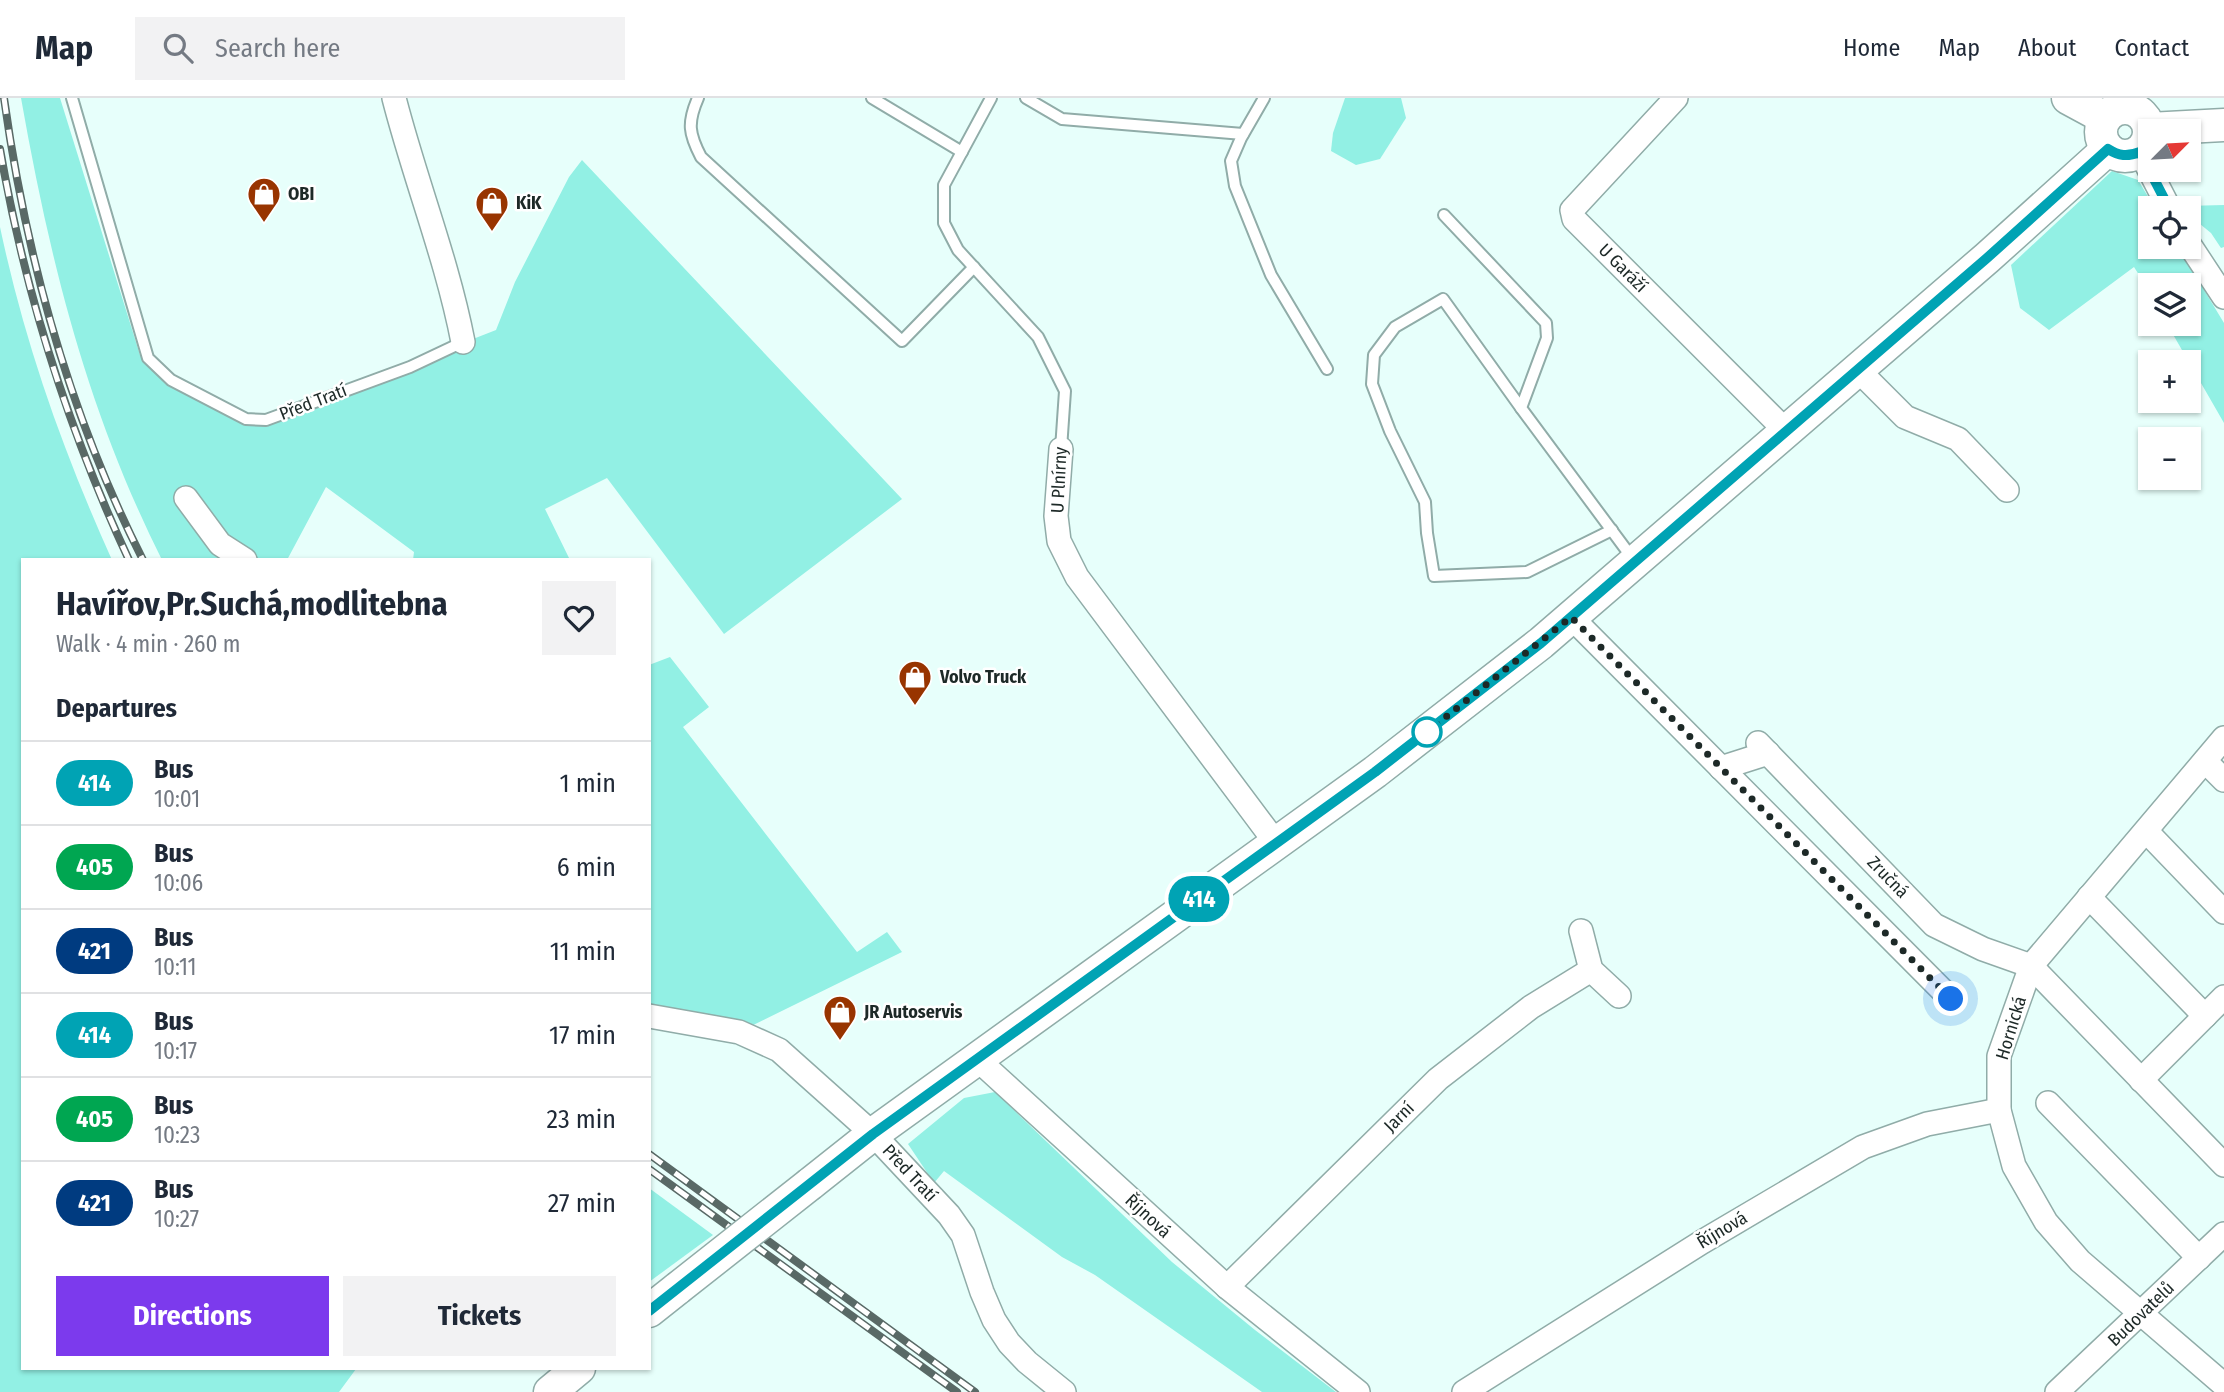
<!DOCTYPE html>
<html lang="en">
<head>
<meta charset="utf-8">
<style>
  body { margin:0; font-family:"Fira Sans Condensed",sans-serif; background:#f2f2f3; color:#1f2937; height:100vh; display:flex; flex-direction:column; font-size:26px; white-space:nowrap }
  * { box-sizing:border-box; margin:0 }
  p { font-size:23px; color:#747a83 }
  .icon { flex:none; width:38px; height:38px; fill:none; stroke:currentColor; stroke-width:2; stroke-linecap:round; stroke-linejoin:round }
  .map { position:relative; flex:1; overflow:hidden }
  .details { position:absolute; left:21px; top:460px; width:630px; height:812px; display:flex; flex-direction:column; background:#fff; border-radius:0px; box-shadow:0 2px 5px #0004 }
  .details>* { flex:none }
  .badge { padding:0 14px; border-radius:23px; font-size:24px; line-height:46px }
  .needle { width:46px; rotate:66deg }
  .buttons { position:absolute; left:2138px; top:21px; display:grid; gap:14px }
  .buttons a { display:grid; place-items:center; width:63px; height:63px; border-radius:0px; background:#fff; box-shadow:0 2px 5px #0004; font-size:35px }
  .you { position:absolute; width:35px; height:35px; margin:-18px; border:5px solid #fff; border-radius:50%; background:#1a73e8; box-shadow:0 0 0 10px #1a73e833 }
  .map>.badge { position:absolute; translate:-50% -50%; box-shadow:0 0 0 4px #fff }
  h2 { padding:0 35px; font-size:26px; line-height:63px }
  .round { display:grid; place-items:center; flex:none; width:74px; height:74px; border-radius:0px; background:#f2f2f3 }
  .headline { display:flex; align-items:center; justify-content:space-between; height:119px; padding:0 35px }
  h1 { font-size:33px; font-weight:700; line-height:52px }
  .cta { display:flex; gap:14px; margin-top:auto; padding:14px 35px }
  .cta a { flex:1; height:80px; border-radius:0px; background:#7c3aed; color:#fff; font-size:28px; font-weight:700; line-height:80px; text-align:center }
  .cta a+a { background:#f2f2f3; color:#1f2937 }
  ul { padding:0; list-style:none }
  li { display:flex; align-items:center; gap:21px; height:84px; padding:0 35px; border-top:2px solid #e0e1e3 }
  li div { flex:1 }
  li b { display:block; font-size:26px }
  li em { font-style:normal }
  li .badge { min-width:77px; font-weight:700; text-align:center }
  header { display:flex; align-items:center; gap:42px; box-sizing:border-box; height:98px; padding:0 35px; background:#fff; border-bottom:2px solid #e0e1e3 }
  header strong { font-size:33px }
  nav { display:flex; gap:38px; margin-inline-start:auto; font-size:24px }
  .search { width:490px; height:63px; background:#f2f2f3; display:flex; align-items:center; gap:18px; box-sizing:border-box; padding:0 24px; border-radius:0px; color:#747a83; font-size:26px }
  .map>svg:first-child { display:block }
</style>
</head>
<body>
<header>
<strong>Map</strong>
<div class="search"><svg class="icon" aria-label="search" viewBox="0 0 24 24"><circle cx="10" cy="10" r="6"/><path d="M15 15l6 6"/></svg>Search here</div>
<nav><a>Home</a><a>Map</a><a>About</a><a>Contact</a></nav>
</header>
<div class="map">
<svg width="2224" height="1294" viewBox="0 0 2224 1294">
  <rect width="100%" height="100%" fill="#e7fffb"/>
  <g fill="#92f0e4">
    <path d="M21,0H60L140,257L147,265L246,321L266,322L496,232L515,184L569,79L582,62L902,401L724,536L607,380L545,411L570,462H413L414,454L326,389L287,462H162C87,312 50,164 21,0Z"/>
    <polygon points="1345,0 1401,0 1406,20 1380,61 1356,67 1331,53 1333,35"/>
    <polygon points="2112,73 2138,82 2155,110 2151,110 2151,149 2178,149 2224,225 2224,325 2167,226 2189,226 2189,187 2151,187 2151,196 2134,169 2049,232 2020,210 2011,167"/>
    <polygon points="2224,107 2224,149 2221,150 2211,135 2189,117 2189,110 2185,108"/>
    <path d="M0,129C25,247 63,353 112,462H23V1270L356,1271L339,1294H0Z"/>
    <polygon points="670,559 709,609 683,629 857,854 887,834 902,854 739,934 649,918 649,567"/>
    <polygon points="995,994 1172,1164 1255,1232 1336,1294 1262,1294 1095,1177 1062,1159 944,1073 934,1085 908,1046 964,1000"/>
    <polygon points="649,1090 713,1137 649,1184"/>
  </g>
  <g fill="none" stroke-linecap="round" stroke-linejoin="round">
    <defs>
      <g id="lane">
        <polyline points="72,0 148,260 171,282 246,321 266,322 410,269 463,244"/>
        <path d="M698,0C687,25 689,36 701,59L902,243L974,169"/>
        <polyline points="872,0 962,54"/>
        <polyline points="991,0 944,87 944,125 958,152 1038,239 1065,293 1061,351"/>
        <polyline points="1026,0 1062,21 1243,36"/>
        <polyline points="1264,0 1241,40 1231,63 1235,88 1271,177 1327,271"/>
        <polyline points="1444,117 1546,225 1547,240 1521,310 1633,461"/>
        <polyline points="1521,310 1443,201 1395,229 1374,257 1372,286 1390,333 1425,404 1427,435 1434,478 1527,474 1612,432"/>
      </g>
      <g id="street">
        <path d="M394,0C415,82 447,161 463,244"/>
        <polyline points="1676,0 1572,112 1574,121 1786,333"/>
        <polyline points="2140,54 2169,110"/>
        <polyline points="2189,146 2224,199"/>
        <polyline points="1858,272 1905,319 1958,341 2007,392"/>
        <polyline points="1061,351 1056,418 1059,443 1077,479 1276,745"/>
        <polyline points="186,400 220,446 245,462"/>
        <polyline points="1571,519 1951,901"/>
        <polyline points="2224,640 2031,868 1999,958 1999,1012 2014,1068 2046,1124 2080,1163 2224,1287"/>
        <polyline points="1758,645 1934,827 1983,851 2031,868 2224,1067"/>
        <polyline points="2205,663 2224,682"/>
        <polyline points="1721,670 1768,655"/>
        <polyline points="2147,734 2224,814"/>
        <polyline points="2089,799 2205,918"/>
        <polyline points="1581,833 1591,872 1619,898"/>
        <polyline points="649,918 739,934 779,952 873,1036 949,1117 963,1137 982,1194 994,1222 1009,1245 1027,1264 1064,1294"/>
        <polyline points="977,961 1227,1189 1358,1294"/>
        <polyline points="2141,982 2224,899"/>
        <polyline points="2048,1005 2199,1160"/>
        <polyline points="1227,1189 1438,981 1531,909 1591,872"/>
        <polyline points="1464,1294 1702,1144 1863,1049 1927,1026 1999,1012"/>
        <polyline points="2057,1294 2224,1136"/>
      </g>
      <g id="secondary">
        <polyline points="2068,0 2105,20"/>
        <circle cx="2125" cy="34" r="24"/>
        <polyline points="2149,31 2224,27"/>
        <polyline points="810,1086 873,1036 1375,674 1541,545 1987,160 2108,51"/>
        <polyline points="649,1213 678,1190"/>
        <polyline points="550,1294 579,1270"/>
      </g>
    </defs>
    <use href="#lane" stroke="#90aca8" stroke-width="14"/>
    <use href="#street" stroke="#90aca8" stroke-width="26"/>
    <use href="#secondary" stroke="#90aca8" stroke-width="35"/>
    <use href="#lane" stroke="#fff" stroke-width="10"/>
    <use href="#street" stroke="#fff" stroke-width="23"/>
    <use href="#secondary" stroke="#fff" stroke-width="32"/>
    <defs>
      <g id="rail">
        <path d="M4,0C26,159 70,318 143,462"/>
        <path d="M0,51C25,196 67,329 129,462"/>
        <polyline points="649,1056 975,1294"/>
        <polyline points="649,1071 957,1294"/>
      </g>
    </defs>
    <use href="#rail" stroke="#596966" stroke-width="8"/>
    <use href="#rail" stroke="#fff" stroke-width="5" stroke-dasharray="16" stroke-linecap="butt"/>
    <defs>
      <polyline id="secondary-bridge" points="678,1190 810,1086"/>
    </defs>
    <use href="#secondary-bridge" stroke="#90aca8" stroke-width="35" stroke-linecap="butt"/>
    <use href="#secondary-bridge" stroke="#fff" stroke-width="32"/>
  </g>
  <g fill="none" stroke-linecap="round" stroke-linejoin="round">
    <defs>
      <path id="line" d="M649,1213L873,1036L1375,674L1541,545L1987,160L2108,51C2119,58 2127,59 2140,54L2169,110"/>
    </defs>
    <use href="#line" stroke="#fff" stroke-width="16"/>
    <use href="#line" stroke="#00a3b4" stroke-width="10"/>
    <polyline stroke="#1d2927" stroke-width="7" stroke-dasharray="0 12.6" points="1427,634 1571,519 1951,901"/>
  </g>
  <defs>
    <symbol id="shop-pin" viewBox="-11 -11 22 30"><path d="M0 17L-7.5 6A9.5 9.5 0 1 1 7.5 6Z" fill="#983400" stroke="#fff"/><path d="M-5-2.5h2.3a2.7 3.5 0 0 1 5.4 0H5L5.5 6h-11ZM-1.5-2.5h3a1.5 2.3 0 0 0-3 0Z" fill="#fff"/></symbol>
  </defs>
  <g fill-rule="evenodd">
    <use href="#shop-pin" x="245" y="77" width="38" height="52"/>
    <use href="#shop-pin" x="473" y="86" width="38" height="52"/>
    <use href="#shop-pin" x="896" y="560" width="38" height="52"/>
    <use href="#shop-pin" x="821" y="895" width="38" height="52"/>
  </g>
  <circle fill="#fff" stroke="#00a3b4" stroke-width="3.5" cx="1427" cy="634" r="14"/>
  <g text-anchor="middle" dominant-baseline="central" stroke-width="5" stroke-linejoin="round" paint-order="stroke">
    <g font-size="18" font-weight="bold" fill="#1d2927" stroke="#fff" text-anchor="start">
      <text x="288" y="96">OBI</text>
      <text x="516" y="105">KiK</text>
      <text x="940" y="579">Volvo Truck</text>
      <text x="864" y="914">JR Autoservis</text>
    </g>
    <g font-size="18" fill="#1d2927" stroke="#fff">
      <text transform="translate(1623 170) rotate(45)">U Garáží</text>
      <text transform="translate(313 304) rotate(-21)">Před Tratí</text>
      <text transform="translate(1059 382) rotate(-87)">U Plnírny</text>
      <text transform="translate(1888 779) rotate(46)">Zručná</text>
      <text transform="translate(2011 930) rotate(-73)">Hornická</text>
      <text transform="translate(1399 1019) rotate(-45)">Jarní</text>
      <text transform="translate(910 1075) rotate(47)">Před Tratí</text>
      <text transform="translate(1148 1118) rotate(43)">Říjnová</text>
      <text transform="translate(1722 1132) rotate(-31)">Říjnová</text>
      <text transform="translate(2141 1216) rotate(-44)">Budovatelů</text>
    </g>
  </g>
</svg>
<div class="buttons">
<a><svg class="needle" viewBox="-14 -14 28 28"><path d="M0-13l5 13h-10z" fill="#e53935"/><path d="M0 13l5-13h-10z" fill="#747a83"/></svg></a>
<a><svg class="icon" aria-label="locate" viewBox="0 0 24 24"><circle cx="12" cy="12" r="6"/><path d="M12 2v4M12 18v4M2 12h4M18 12h4"/></svg></a>
<a><svg class="icon" aria-label="layers" viewBox="0 0 24 24"><path d="M12 4l9 5-9 5-9-5zM3 14l9 5 9-5"/></svg></a>
<a>+</a>
<a>−</a>
</div>
<div class="you" style="left:1951px;top:901px"></div>
<b class="badge" style="left:1199px;top:801px;background:#00a3b4;color:#fff">414</b>
<section class="details">
<div class="headline"><div><h1>Havířov,Pr.Suchá,modlitebna</h1><p>Walk · 4 min · 260 m</p></div><a class="round"><svg class="icon" aria-label="heart" viewBox="0 0 24 24"><path d="M12 20l-8-8c-3-5 5-10 8-4 3-6 11-1 8 4z"/></svg></a></div>
<h2>Departures</h2>
<ul>
<li><span class="badge" style="background:#00a3b4;color:#fff">414</span><div><b>Bus</b><p>10:01</p></div><em>1 min</em></li>
<li><span class="badge" style="background:#00a651;color:#fff">405</span><div><b>Bus</b><p>10:06</p></div><em>6 min</em></li>
<li><span class="badge" style="background:#003b80;color:#fff">421</span><div><b>Bus</b><p>10:11</p></div><em>11 min</em></li>
<li><span class="badge" style="background:#00a3b4;color:#fff">414</span><div><b>Bus</b><p>10:17</p></div><em>17 min</em></li>
<li><span class="badge" style="background:#00a651;color:#fff">405</span><div><b>Bus</b><p>10:23</p></div><em>23 min</em></li>
<li><span class="badge" style="background:#003b80;color:#fff">421</span><div><b>Bus</b><p>10:27</p></div><em>27 min</em></li>
</ul>
<div class="cta"><a>Directions</a><a>Tickets</a></div>
</section>
</div>
</body>
</html>
